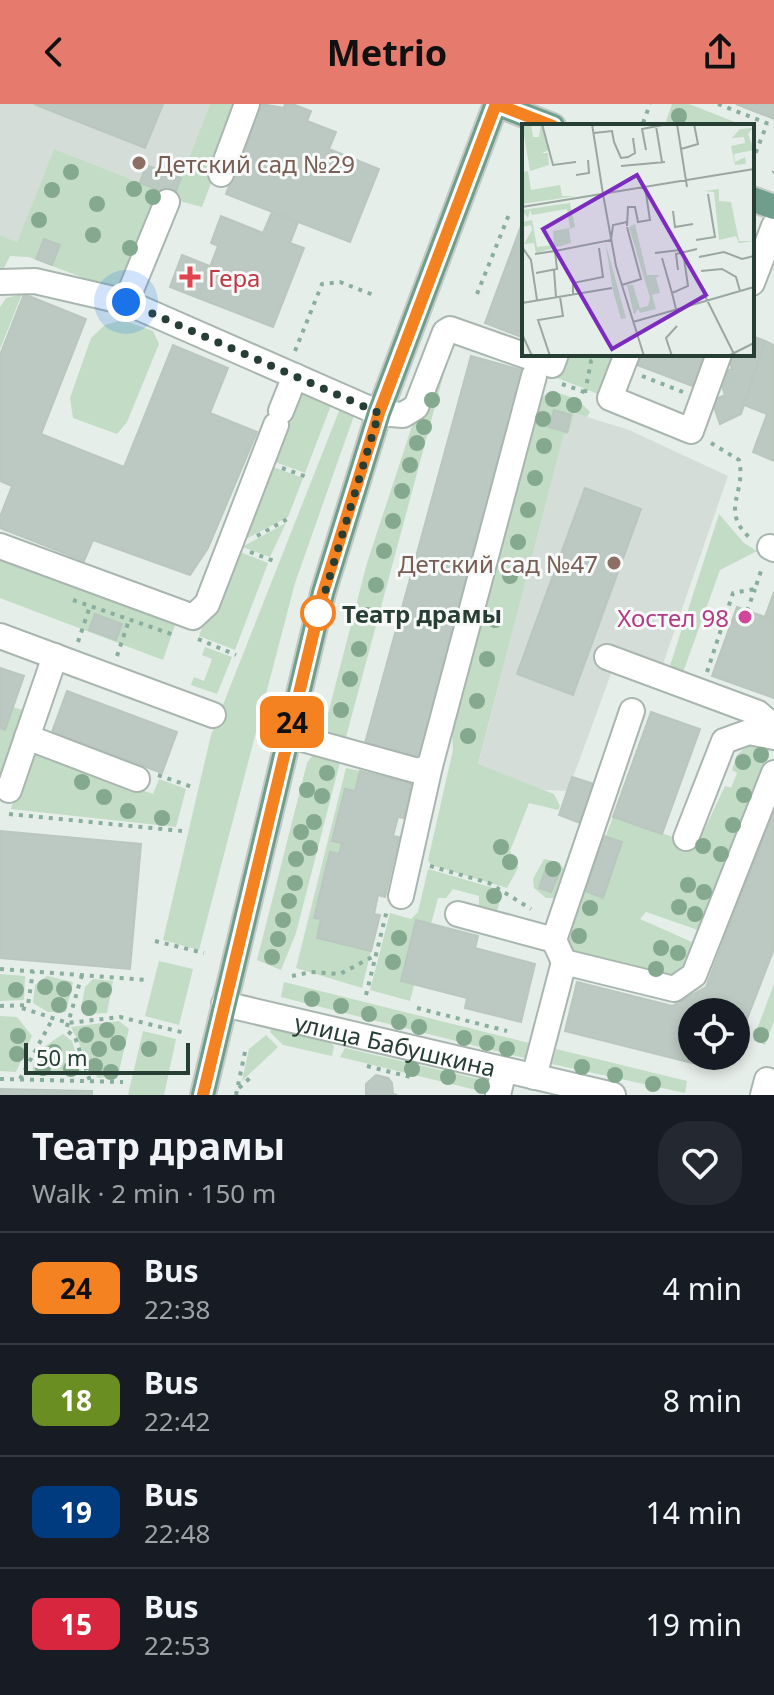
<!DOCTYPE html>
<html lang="en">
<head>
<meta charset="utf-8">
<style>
  body { margin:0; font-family:"Noto Sans",sans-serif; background:#242831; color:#f1f3f6; height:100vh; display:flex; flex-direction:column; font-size:30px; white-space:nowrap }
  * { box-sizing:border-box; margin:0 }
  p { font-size:26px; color:#9ea1a6 }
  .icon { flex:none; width:44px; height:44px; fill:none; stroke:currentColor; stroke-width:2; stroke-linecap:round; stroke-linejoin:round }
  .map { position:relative; height:991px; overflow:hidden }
  .panel { display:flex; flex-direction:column; background:#171b24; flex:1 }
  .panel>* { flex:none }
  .badge { padding:0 16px; border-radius:12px; font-size:28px; line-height:52px }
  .controls { position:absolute; left:678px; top:894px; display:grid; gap:16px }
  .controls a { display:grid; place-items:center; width:72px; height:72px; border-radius:50%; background:#171b24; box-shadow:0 4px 12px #0003; font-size:40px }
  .scale { position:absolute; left:24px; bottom:20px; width:166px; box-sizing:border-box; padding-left:8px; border:4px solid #273e35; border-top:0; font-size:22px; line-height:28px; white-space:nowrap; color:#273e35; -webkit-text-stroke:6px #f7faf8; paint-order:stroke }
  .you { position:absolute; width:40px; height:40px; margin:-20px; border:6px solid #fff; border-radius:50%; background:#1a73e8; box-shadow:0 0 0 12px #1a73e833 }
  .map>.badge { position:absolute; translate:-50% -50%; box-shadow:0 0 0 4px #fff }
  .round { display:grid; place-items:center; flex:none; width:84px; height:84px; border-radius:32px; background:#242831 }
  .head { display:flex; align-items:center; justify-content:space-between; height:136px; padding:0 32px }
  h1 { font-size:38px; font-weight:700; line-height:60px }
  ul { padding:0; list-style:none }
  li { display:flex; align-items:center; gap:24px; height:112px; padding:0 32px; border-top:2px solid #363941 }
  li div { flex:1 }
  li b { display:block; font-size:30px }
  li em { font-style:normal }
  li .badge { min-width:88px; font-weight:700; text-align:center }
  header { display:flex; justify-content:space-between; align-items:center; height:104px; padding:0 32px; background:#e57a6d; color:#111; font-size:36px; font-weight:700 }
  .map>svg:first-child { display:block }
</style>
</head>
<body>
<header><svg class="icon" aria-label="back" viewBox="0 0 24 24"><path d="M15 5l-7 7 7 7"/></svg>Metrio<svg class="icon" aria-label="share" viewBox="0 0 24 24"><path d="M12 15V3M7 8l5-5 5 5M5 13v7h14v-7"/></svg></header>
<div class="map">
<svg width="774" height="991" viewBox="0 0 774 991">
  <rect width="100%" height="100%" fill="#e6eee9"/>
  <g fill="#d5ddd8">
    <polygon points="0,0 210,0 174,92 54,45 17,138 0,131"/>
    <polygon points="552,302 629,326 728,372 655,583 612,567 568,687 544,686 478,661 564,330"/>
  </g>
  <g fill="#c2dcc5">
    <polygon points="210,0 241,0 202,103 172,95 123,184 115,186 29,153 10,152 0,172 0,131 17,138 54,45 174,92"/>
    <polygon points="672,0 689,0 745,22 672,22 666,17"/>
    <polygon points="22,190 0,245 0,203 6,194"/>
    <polygon points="122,216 153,227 159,240 127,318 117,330 73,314 70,294 91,234 105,221"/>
    <polygon points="561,250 622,250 606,293 552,272"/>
    <polygon points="448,254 346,633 341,637 332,635 324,625 367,459 412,322"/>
    <polygon points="295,285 333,296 305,369 267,355"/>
    <polygon points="552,287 577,295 590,308 587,313 574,309 569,329 564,330 478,660 554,690 560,702 558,706 529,699 510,747 518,764 507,784 431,761 428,756 453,646 452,629 542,293"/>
    <polygon points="343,297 357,303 295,479 199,846 163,836 211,631"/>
    <polygon points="265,360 303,374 288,413 238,439"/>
    <polygon points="719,410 744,439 757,447 720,466 681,574 668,568"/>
    <polygon points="286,419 270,453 242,443"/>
    <polygon points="232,445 268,459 235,546 199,532"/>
    <polygon points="0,453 175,521 163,556 0,494"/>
    <polygon points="205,543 232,553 217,590 191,581 194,573 204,577 212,555 202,551"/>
    <polygon points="13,603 28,608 7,664 0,672 0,624"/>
    <polygon points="751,638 771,642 698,826 646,808 640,815 692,838 686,859 667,874 575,855 566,836 613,713 697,741 725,682 731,684 737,669 732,666 737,651"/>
    <polygon points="29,645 153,690 159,675 186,685 176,723 11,705"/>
    <polygon points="314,649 340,658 296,829 281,866 257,856 307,659"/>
    <polygon points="346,664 360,667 355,687 345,685 333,737 342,739 339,750 330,749 314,813 321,815 317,834 371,847 362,884 296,864"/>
    <polygon points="544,755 559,758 566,769 554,794 546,794 534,784 533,775"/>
    <polygon points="428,765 497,785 501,792 495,815 479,806 479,792 453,785 446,794 438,794 431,820 416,817 401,877 414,881 410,897 370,886 390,809 411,815 418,808"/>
    <polygon points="159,857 193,865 179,921 145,912"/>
    <polygon points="0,870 25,872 24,896 0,897"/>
    <polygon points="47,872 73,878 66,908 48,908 33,899 35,881"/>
    <polygon points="93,875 113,877 107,909 87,910 81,904 85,883"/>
    <polygon points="284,878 537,941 528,955 281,893"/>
    <polygon points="774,880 774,917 765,941 753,936"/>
    <polygon points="0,912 17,913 32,932 16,968 0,967"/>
    <path d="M119,917L129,925L118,971L98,974C95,971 72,926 71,923Z"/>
    <polygon points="271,925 330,939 334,942 332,952 283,941 270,928"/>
    <polygon points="143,927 176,935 164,991 128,991"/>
    <path d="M63,930L72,937L82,970L33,969C31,950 49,939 63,930Z"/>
    <polygon points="266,931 278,943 242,977 249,945"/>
    <polygon points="345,944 491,978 493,990 340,953"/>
    <polygon points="556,945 687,977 685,989 552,960"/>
  </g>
  <g fill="#bcc8c2" stroke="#b9c7bf" stroke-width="2">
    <polygon points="34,0 163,0 145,44"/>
    <polygon points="261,0 284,4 285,0 292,0 311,7 307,17 336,28 329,45 379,65 350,138 226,90"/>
    <polygon points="736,0 774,0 774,15"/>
    <polygon points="146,61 181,74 174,92 140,79"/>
    <polygon points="272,108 298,118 290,139 304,144 273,223 198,194 218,142 211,139 221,112 263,129"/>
    <polygon points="524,114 524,234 485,219"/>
    <polygon points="44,135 60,141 52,161 36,155"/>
    <polygon points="182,151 210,162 198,194 170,183"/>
    <polygon points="24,190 86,215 41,330 124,363 173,241 228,264 210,309 257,328 208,444 190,471 93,436 84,457 0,424 0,413 12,382 0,377 0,251"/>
    <polygon points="752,232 765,237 741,310 720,320 712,297 725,291 718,270 732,265 727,250 752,250"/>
    <polygon points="765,237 774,241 774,357 753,348 767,310 744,301"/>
    <polygon points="642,250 708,250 695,283 637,261"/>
    <polygon points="471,252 525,267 419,654 365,639"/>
    <polygon points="554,306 571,311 567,328 549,323"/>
    <polygon points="585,384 641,405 573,591 517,570"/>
    <polygon points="774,488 774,516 765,513"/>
    <polygon points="737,503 774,516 774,594 712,572"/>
    <polygon points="95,510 122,520 116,536 89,526"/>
    <polygon points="0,564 24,572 5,626 0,624"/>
    <polygon points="67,587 177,628 162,669 52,628"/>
    <polygon points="651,608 700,625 662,730 613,713"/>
    <polygon points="360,667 413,680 404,714 398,713 393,732 399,733 385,793 378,791 374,810 380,811 371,847 317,834 321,815 314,814 330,748 339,750 342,739 332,737 345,685 355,687"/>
    <polygon points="572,673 594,680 580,719 559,711"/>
    <polygon points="774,704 774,845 740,933 736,936 736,908 692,908 692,952 705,952 692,959 565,927 577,878 672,902 706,883"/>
    <polygon points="0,727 141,740 130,865 0,854"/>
    <polygon points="604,732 622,738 603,794 585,787"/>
    <polygon points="545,767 558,772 551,788 539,784"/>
    <polygon points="416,816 478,832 475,844 535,860 521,918 465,904 467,894 401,877"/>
    <polygon points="376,971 388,974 392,979 393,990 397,991 366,991 366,980"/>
    <polygon points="0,985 92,987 92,991 0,991"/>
  </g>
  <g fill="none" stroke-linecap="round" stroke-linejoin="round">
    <defs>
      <g id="minor">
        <polyline points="221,70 247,0"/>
        <polyline points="0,178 35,177 126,198 379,309 403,311 416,303 445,228 450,225 552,261 556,250"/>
        <polyline points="752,179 774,122"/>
        <polyline points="126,198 167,98"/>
        <polyline points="627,250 610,294 691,327 719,250"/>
        <polyline points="281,307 295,272"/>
        <polyline points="0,442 193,513 207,500 276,321"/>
        <polyline points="770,443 774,445"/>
        <polyline points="0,532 213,611"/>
        <polyline points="607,553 758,609 774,623"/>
        <polyline points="288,631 418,667 430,662 534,272"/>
        <polyline points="27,633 137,675"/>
        <polyline points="9,686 55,552"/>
        <polyline points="686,734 724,637 749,628 774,633"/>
        <polyline points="401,792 430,662"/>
        <polyline points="458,810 554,836"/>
        <polyline points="564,858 554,836 632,607"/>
        <path id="s1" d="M224,900L613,991"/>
        <polyline points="534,973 564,858 674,885 694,871 774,669"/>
        <polyline points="498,991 504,966"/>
        <polyline points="763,991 767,976"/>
      </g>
      <g id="major">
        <polyline points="496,0 553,22"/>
        <polyline points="752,95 774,103"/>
        <polyline points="203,991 323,489 379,309 496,0"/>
      </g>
    </defs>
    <use href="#minor" stroke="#a9b6af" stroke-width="28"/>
    <use href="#major" stroke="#c3c9c6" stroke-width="28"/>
    <g stroke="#8aae9e" stroke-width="4" stroke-dasharray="4 6" stroke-linecap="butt">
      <polyline points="718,0 774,22"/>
      <polyline points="643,19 650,0"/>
      <polyline points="752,58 767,20"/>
      <polyline points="773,69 774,68"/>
      <polyline points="477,190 510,108"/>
      <polyline points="295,247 322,180 340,178 376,192"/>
      <polyline points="642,272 683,288"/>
      <polyline points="562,280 587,289"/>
      <polyline points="585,289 591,257 600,250"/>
      <path d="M711,339L739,356C747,389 719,406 750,434"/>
      <polyline points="282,364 307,373"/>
      <polyline points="257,432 291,413"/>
      <polyline points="250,448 274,457"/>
      <polyline points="73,496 174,531"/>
      <polyline points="747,507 755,485"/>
      <polyline points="198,535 236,551"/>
      <polyline points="78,538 90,502"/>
      <polyline points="117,552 129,516"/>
      <polyline points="707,568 733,489 755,485 762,464"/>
      <polyline points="158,671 192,683"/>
      <polyline points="9,710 182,727"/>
      <polyline points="430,762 489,779 531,805"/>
      <polyline points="155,837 204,849"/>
      <polyline points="0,865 146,876"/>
      <polyline points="82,871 66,926 75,933 90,977"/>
      <polyline points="292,872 311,868 340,870 376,851"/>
      <polyline points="366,891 387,806"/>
      <polyline points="0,902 28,901 33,867"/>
      <polyline points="22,904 68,919 120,913 185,929"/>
      <polyline points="417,904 507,927"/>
      <polyline points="367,962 410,973"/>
      <polyline points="0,975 123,978"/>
      <polyline points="20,975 53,914"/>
      <polyline points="239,984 250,974"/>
      <polyline points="236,991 246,943"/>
    </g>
    <use href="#minor" stroke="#fff" stroke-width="24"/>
    <use href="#major" stroke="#6f9f8c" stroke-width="24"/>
  </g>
  <g fill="#85a98e">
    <circle cx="679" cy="12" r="8"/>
    <circle cx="71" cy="68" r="8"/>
    <circle cx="134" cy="85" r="8"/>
    <circle cx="52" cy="86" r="8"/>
    <circle cx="153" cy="93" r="8"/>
    <circle cx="97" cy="100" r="8"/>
    <circle cx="39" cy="116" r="8"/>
    <circle cx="93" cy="131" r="8"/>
    <circle cx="130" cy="144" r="8"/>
    <circle cx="553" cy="295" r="8"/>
    <circle cx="432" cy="296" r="8"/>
    <circle cx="574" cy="301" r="8"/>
    <circle cx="543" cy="315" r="8"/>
    <circle cx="424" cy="323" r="8"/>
    <circle cx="417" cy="339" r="8"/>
    <circle cx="544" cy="342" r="8"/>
    <circle cx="410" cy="361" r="8"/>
    <circle cx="535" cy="374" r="8"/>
    <circle cx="402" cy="387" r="8"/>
    <circle cx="528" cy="406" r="8"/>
    <circle cx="393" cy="417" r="8"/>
    <circle cx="518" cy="438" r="8"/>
    <circle cx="384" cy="447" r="8"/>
    <circle cx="510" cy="472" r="8"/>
    <circle cx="376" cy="481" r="8"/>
    <circle cx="367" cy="511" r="8"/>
    <circle cx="495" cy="516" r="8"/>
    <circle cx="359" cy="545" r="8"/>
    <circle cx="487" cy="555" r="8"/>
    <circle cx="350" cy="575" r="8"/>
    <circle cx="477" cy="597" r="8"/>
    <circle cx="341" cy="606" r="8"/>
    <circle cx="468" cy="632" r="8"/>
    <circle cx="761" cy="651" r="8"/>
    <circle cx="743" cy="658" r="8"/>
    <circle cx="327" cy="669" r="8"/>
    <circle cx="82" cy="678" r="8"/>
    <circle cx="307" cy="686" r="8"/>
    <circle cx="744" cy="691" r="8"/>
    <circle cx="322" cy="692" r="8"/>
    <circle cx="104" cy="693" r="8"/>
    <circle cx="128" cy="707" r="8"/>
    <circle cx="162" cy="714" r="8"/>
    <circle cx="314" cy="718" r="8"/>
    <circle cx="733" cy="721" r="8"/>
    <circle cx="301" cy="728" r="8"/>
    <circle cx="703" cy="742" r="8"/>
    <circle cx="501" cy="743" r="8"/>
    <circle cx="310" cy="744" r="8"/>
    <circle cx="721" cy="750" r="8"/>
    <circle cx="296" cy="755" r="8"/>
    <circle cx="510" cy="758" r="8"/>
    <circle cx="553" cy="765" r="8"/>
    <circle cx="295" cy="779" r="8"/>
    <circle cx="688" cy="781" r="8"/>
    <circle cx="704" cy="788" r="8"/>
    <circle cx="494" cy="792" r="8"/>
    <circle cx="289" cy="797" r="8"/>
    <circle cx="679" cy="803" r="8"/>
    <circle cx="590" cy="804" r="8"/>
    <circle cx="695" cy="810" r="8"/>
    <circle cx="283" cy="816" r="8"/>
    <circle cx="579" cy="832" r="8"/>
    <circle cx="399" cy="834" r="8"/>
    <circle cx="278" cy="835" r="8"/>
    <circle cx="661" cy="844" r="8"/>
    <circle cx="678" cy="849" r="8"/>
    <circle cx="272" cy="853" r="8"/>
    <circle cx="393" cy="858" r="8"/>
    <circle cx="656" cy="865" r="8"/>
    <circle cx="45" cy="883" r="8"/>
    <circle cx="64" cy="885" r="8"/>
    <circle cx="16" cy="886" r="8"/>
    <circle cx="104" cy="886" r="8"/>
    <circle cx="312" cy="895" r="8"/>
    <circle cx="59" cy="901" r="8"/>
    <circle cx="341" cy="902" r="8"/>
    <circle cx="89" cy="904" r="8"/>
    <circle cx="369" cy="910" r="8"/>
    <circle cx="399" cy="918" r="8"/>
    <circle cx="419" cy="923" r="8"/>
    <circle cx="107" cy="926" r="8"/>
    <circle cx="86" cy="931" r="8"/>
    <circle cx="761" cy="931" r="8"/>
    <circle cx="18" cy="932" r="8"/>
    <circle cx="464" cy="934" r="8"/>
    <circle cx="118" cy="939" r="8"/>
    <circle cx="487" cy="939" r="8"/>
    <circle cx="99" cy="945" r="8"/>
    <circle cx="149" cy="945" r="8"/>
    <circle cx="507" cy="945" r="8"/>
    <circle cx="54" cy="948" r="8"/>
    <circle cx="17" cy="950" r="8"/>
    <circle cx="95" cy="962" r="8"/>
    <circle cx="582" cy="963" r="8"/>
    <circle cx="43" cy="964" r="8"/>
    <circle cx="71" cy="965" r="8"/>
    <circle cx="412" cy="965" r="8"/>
    <circle cx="111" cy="968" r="8"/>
    <circle cx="615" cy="971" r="8"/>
    <circle cx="448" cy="973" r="8"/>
    <circle cx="653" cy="980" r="8"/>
    <circle cx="482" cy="982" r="8"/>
  </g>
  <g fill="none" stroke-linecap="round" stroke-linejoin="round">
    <defs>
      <polyline id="line" points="203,991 323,489 379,309 496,0 553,22"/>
    </defs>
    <use href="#line" stroke="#fff" stroke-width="18"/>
    <use href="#line" stroke="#f58220" stroke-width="12"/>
    <polyline stroke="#273e35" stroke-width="8" stroke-dasharray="0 14.4" points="126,198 379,309 316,518 318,509"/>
  </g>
  <g fill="#8d6e63" stroke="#f7faf8" stroke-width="3">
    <circle cx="139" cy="59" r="8"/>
    <circle cx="614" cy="459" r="8"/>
  </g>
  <path fill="#e0444e" stroke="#f7faf8" stroke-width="3" d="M186 161h8v8h8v8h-8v8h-8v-8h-8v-8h8z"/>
  <circle fill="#fff" stroke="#f58220" stroke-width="4" cx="318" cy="509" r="16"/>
  <circle fill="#d1479c" stroke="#f7faf8" stroke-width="3" cx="745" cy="513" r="8"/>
  <g text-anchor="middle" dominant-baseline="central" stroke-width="6" stroke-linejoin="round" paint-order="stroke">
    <g font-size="24" fill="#785e54" stroke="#f7faf8" text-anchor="start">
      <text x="155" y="59">Детский сад №29</text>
      <text x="598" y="459" text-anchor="end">Детский сад №47</text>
    </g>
    <g font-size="24" fill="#be3a42" stroke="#f7faf8" text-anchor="start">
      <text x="208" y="173">Гера</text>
    </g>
    <g font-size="24" font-weight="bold" fill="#273e35" stroke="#f7faf8" text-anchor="start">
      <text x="342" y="509">Театр драмы</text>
    </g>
    <g font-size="24" fill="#b23c85" stroke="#f7faf8" text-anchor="end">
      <text x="729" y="513">Хостел 98</text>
    </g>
    <g font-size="24" fill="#273e35" stroke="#f7faf8">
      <text stroke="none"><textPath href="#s1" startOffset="176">улица Бабушкина</textPath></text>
    </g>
  </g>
  <g transform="translate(522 20)">
    <rect width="232" height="232" fill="#e6eee9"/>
    <path d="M0,0H9L11,13H17L19,0L27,26L20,29H26L27,41L8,47ZM231,4L226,10L232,26L212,30L213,38L223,33L224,40L213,41L209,22L223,19L222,13L210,14L218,5ZM6,47L9,66L38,61L40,72H54L0,80V48ZM197,65V77L209,78L217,117H232L217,119L214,112L197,116L192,68L182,67ZM48,79L53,103L47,105L49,119L14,129L12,119L2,120L10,106L9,101L0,103V98L10,96L15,123L32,121L31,107L48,104L45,85L10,91L8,86L6,94L0,86ZM113,100L125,151H138L134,154L138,169L130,171L134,185L118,189L116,185L112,191L105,161H111L118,184L126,182L128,174L107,103ZM83,117L104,194L99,195L91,167Z" fill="#c2dcc5"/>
    <path fill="none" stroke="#9aa8a1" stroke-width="2" d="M20,0L31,41L54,38M70,0L81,70M155,0L165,63M134,2L140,38M72,9L90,7L92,18M92,18L99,34L106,33L113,29L111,14M159,25L176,20L172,0M124,26L120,5L146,0M99,42L143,38M54,51L67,49L66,36M81,70L94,142L122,232M0,83L232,45M151,87L153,103L171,100M105,102L106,83H113L116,98L128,96L123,63M174,116L193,113L186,70M0,123L9,136L15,176M33,127L89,116L91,101L105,98M133,129L158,126M13,130L33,127L35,145L14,149M177,133L202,128L220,135L232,132M140,134L150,169M32,146L34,173M156,146L154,130L175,125M179,147L200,145L214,153L218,167M100,161L119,155L105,103M182,170L213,232M51,171V159L81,153L77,124M0,179L90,164M154,185L150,169L166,162L161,127M111,198L232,163M0,210L10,232M28,232L16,196L41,192L38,173M150,232L144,214L155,202M206,232L232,219"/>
    <path fill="#7b2cbf" fill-opacity="0.15" stroke="#7b2cbf" stroke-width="4" d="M115,51L184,171L90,225L21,105Z"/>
    <rect width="232" height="232" fill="none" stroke="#273e35" stroke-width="4"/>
  </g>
</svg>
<div class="controls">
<a><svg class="icon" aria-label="locate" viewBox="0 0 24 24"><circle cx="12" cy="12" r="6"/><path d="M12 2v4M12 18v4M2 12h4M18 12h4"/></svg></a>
</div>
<div class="scale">50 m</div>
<div class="you" style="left:126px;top:198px"></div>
<b class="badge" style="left:292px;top:618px;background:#f58220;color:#111">24</b>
</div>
<section class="panel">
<div class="head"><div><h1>Театр драмы</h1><p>Walk · 2 min · 150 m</p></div><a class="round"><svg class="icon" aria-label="heart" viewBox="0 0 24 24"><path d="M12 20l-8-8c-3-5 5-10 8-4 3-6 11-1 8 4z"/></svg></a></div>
<ul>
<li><span class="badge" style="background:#f58220;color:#111">24</span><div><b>Bus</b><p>22:38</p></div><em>4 min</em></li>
<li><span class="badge" style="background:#6b8e23;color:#fff">18</span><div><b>Bus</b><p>22:42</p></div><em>8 min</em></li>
<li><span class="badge" style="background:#003b80;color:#fff">19</span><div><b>Bus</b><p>22:48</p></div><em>14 min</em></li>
<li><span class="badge" style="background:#d7263d;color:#fff">15</span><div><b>Bus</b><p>22:53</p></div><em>19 min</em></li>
</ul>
</section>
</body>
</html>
